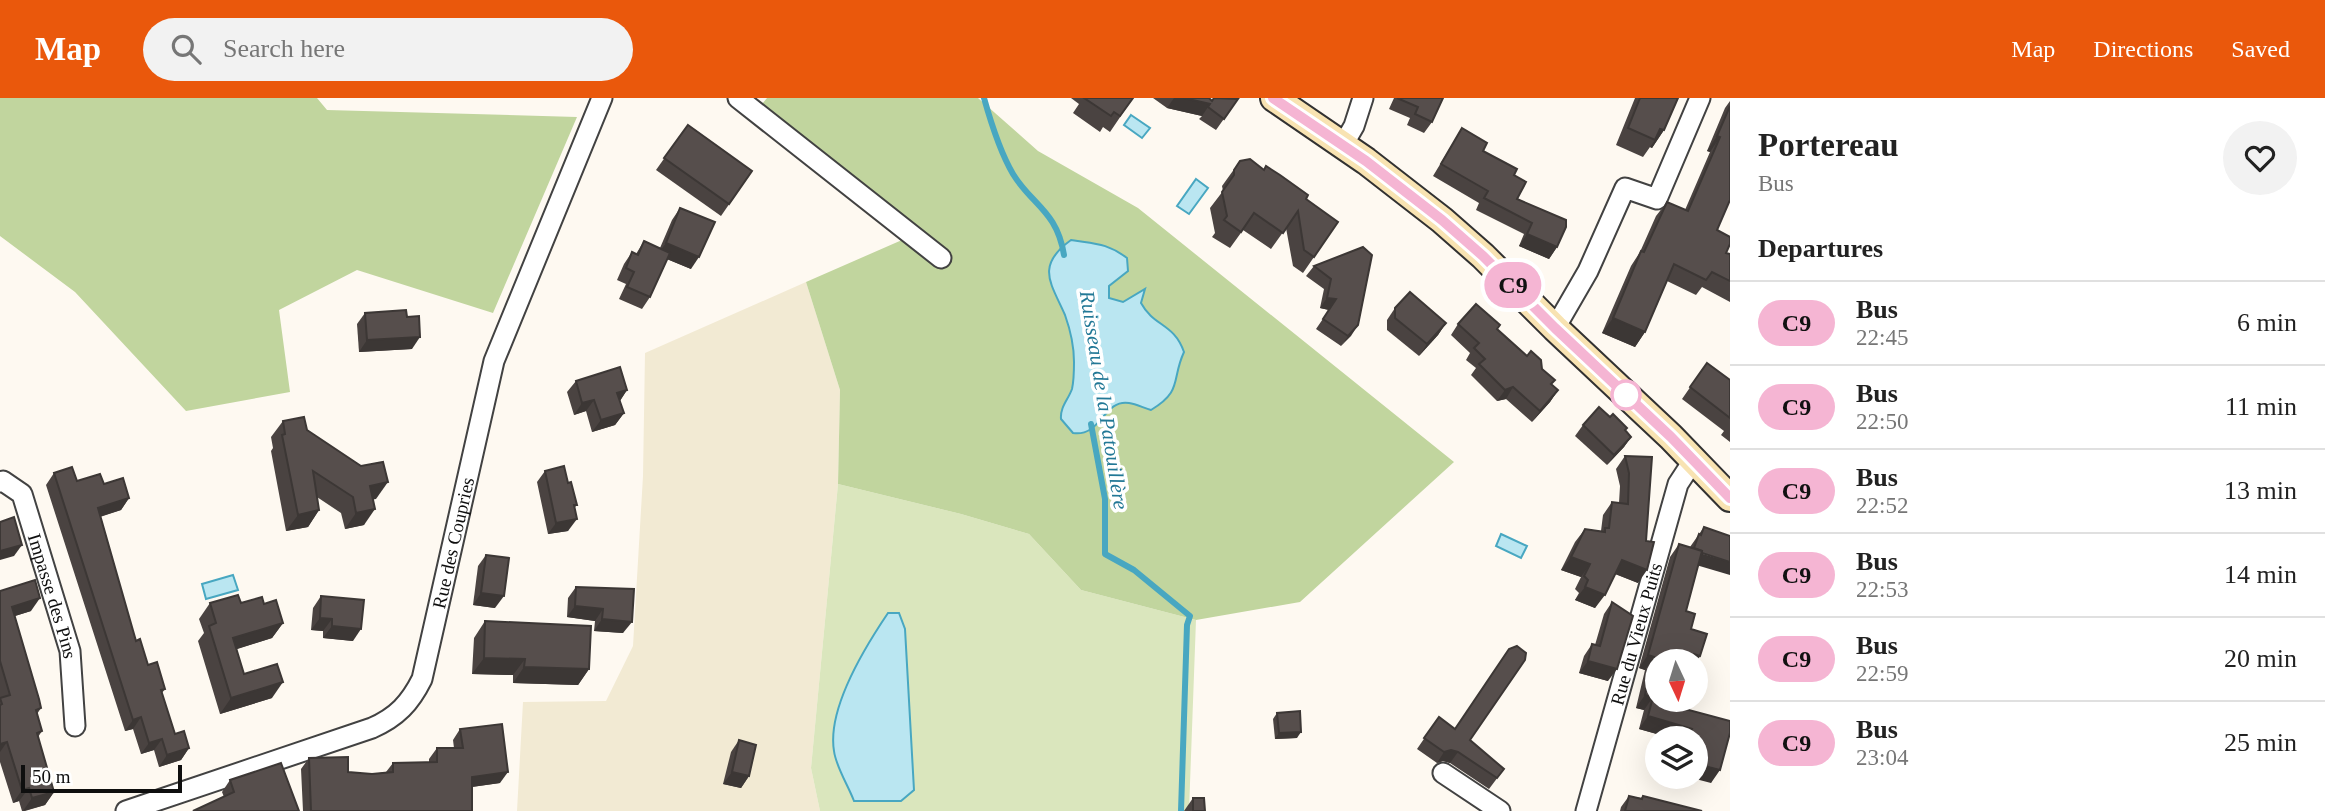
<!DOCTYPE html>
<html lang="en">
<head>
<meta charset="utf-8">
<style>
  body { margin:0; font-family:"Times New Roman",serif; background:#f2f2f2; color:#222; height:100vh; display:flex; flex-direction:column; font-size:26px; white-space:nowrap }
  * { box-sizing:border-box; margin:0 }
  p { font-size:23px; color:#767676 }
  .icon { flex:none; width:38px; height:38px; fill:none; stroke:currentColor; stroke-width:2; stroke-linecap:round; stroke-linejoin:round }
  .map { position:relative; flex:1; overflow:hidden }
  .panel { display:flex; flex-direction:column; background:#fff; width:595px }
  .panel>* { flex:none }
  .badge { padding:0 14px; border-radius:23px; font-size:24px; line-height:46px }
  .needle { width:46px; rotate:176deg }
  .tools { position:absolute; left:1645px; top:551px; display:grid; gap:14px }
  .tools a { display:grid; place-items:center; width:63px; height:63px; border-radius:50%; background:#fff; box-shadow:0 7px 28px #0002; font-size:35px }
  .scale { position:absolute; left:21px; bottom:18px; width:161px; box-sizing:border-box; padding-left:7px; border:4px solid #0f0f0f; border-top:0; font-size:19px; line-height:24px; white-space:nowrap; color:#0f0f0f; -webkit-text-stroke:5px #fff; paint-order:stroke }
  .map>.badge { position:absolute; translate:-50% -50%; box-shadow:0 0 0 4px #fff }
  h2 { padding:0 28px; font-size:26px; line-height:63px }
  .round { display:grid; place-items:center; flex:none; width:74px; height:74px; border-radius:37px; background:#f2f2f2 }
  .summary { display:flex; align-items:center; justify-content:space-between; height:119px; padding:0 28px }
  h1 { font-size:33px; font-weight:800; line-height:52px }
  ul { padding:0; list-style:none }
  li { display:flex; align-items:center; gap:21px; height:84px; padding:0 28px; border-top:2px solid #e0e0e0 }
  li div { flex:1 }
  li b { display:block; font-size:26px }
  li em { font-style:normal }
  li .badge { min-width:77px; font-weight:700; text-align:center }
  header { display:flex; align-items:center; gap:42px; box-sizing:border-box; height:98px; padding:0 35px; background:#ea580c; color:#fff }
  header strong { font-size:33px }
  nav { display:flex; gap:38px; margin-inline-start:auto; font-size:24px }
  .search { width:490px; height:63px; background:#f2f2f2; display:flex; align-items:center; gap:18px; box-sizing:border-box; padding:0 24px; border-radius:38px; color:#767676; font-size:26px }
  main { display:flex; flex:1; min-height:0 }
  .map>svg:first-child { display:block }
</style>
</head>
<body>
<header>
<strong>Map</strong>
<div class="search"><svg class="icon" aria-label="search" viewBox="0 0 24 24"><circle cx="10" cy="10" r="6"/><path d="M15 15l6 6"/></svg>Search here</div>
<nav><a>Map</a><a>Directions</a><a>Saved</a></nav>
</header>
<main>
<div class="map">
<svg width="1730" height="713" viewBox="0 0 1730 713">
  <rect width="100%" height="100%" fill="#fef9f1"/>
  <polygon fill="#f2ead3" points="806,184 840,292 838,386 811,670 820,713 517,713 523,604 606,603 633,548 643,378 645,255"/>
  <polygon fill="#dae6bd" points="838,386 961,416 1029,436 1081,492 1196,522 1189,713 820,713 811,670"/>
  <g fill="#c1d59e">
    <polygon points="0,0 317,0 327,12 577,19 493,215 357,172 279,212 290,294 186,313 75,194 0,138"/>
    <polygon points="767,0 978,0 1038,53 1138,110 1454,364 1300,504 1196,522 1081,492 1029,436 961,416 838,386 840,292 806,184 902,142 753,17"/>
  </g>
  <g fill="#bae6f1" stroke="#48a7c1" stroke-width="2">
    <polygon points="1131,17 1150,30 1142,40 1124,27"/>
    <polygon points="1196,81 1208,90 1189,116 1177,108"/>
    <path d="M1071,142C1096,146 1107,145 1127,160L1128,173L1109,188V200L1123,204L1145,191L1141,205C1154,229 1174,225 1184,254C1171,282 1183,293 1151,312C1144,310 1136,306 1129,305C1103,301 1102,339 1073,335L1061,321C1060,309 1068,302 1072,291C1074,282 1074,273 1074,264C1074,249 1070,231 1065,217C1051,185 1035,168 1071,142Z"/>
    <polygon points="1501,436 1527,448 1521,460 1496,448"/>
    <polygon points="233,477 238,492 206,501 202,486"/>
    <path d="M888,515H899L905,531L914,692L901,703H854C848,687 836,669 834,653C827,611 865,549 888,515Z"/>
  </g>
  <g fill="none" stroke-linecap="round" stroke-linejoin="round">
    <g stroke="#48a7c1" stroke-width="6">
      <path d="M984,0C991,25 1000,54 1013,76C1032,107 1057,113 1064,157"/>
      <polyline points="1091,326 1105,401 1105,456 1134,472 1190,518 1187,527 1181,713"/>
    </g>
    <defs>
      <g id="street">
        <polyline points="738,0 941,160"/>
        <polyline points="1343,47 1354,28 1363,0"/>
        <polyline points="1555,230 1588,173 1625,90 1657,101 1700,0"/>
        <path id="s1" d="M0,384L3,383L22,396L70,553L75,628"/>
        <polyline points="1443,675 1500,713"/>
        <path id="s2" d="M126,713L372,630C397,619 410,605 422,581L494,263L602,0"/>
        <path id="s3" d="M1586,713L1678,386L1693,363"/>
      </g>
      <polyline id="secondary" points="1274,0 1366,63 1442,122 1483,158 1555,230 1671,339 1730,400"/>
    </defs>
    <use href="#street" stroke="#424242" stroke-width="23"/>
    <use href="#secondary" stroke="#313131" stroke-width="30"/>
    <use href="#street" stroke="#fff" stroke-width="19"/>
    <use href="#secondary" stroke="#f8e3b2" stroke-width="26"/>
  </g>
  <g fill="#4a4341">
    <polygon points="1071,0 1133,0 1110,34 1103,29 1100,34 1073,15 1079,6"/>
    <polygon points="1153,0 1209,0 1212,2 1238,1 1216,32 1199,21 1202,18 1167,10"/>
    <polygon points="1394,0 1443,0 1432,24 1424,35 1407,27 1410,20 1389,11"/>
    <polygon points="1635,0 1678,0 1664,32 1652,50 1650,49 1643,59 1616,47"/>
    <polygon points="1730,3 1730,102 1717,132 1726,155 1730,156 1730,204 1702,189 1696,197 1667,183 1645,234 1635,249 1602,235 1631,168 1640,154 1656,118 1667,104 1685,112 1710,54 1707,53 1725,10"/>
    <polygon points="688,27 752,73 721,118 656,72"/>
    <polygon points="1462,30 1483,53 1514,77 1517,101 1557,149 1549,161 1519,148 1524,136 1476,112 1479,105 1433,78"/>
    <polygon points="1240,63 1306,101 1338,124 1303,175 1293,168 1286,130 1271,151 1243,132 1230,150 1212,139 1215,135 1210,110 1223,93 1222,88"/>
    <polygon points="680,110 691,171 667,161 650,199 642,211 619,201 626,186 617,182 624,166 632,154 636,156 644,143 660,150 672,122"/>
    <polygon points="1363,149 1358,227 1341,248 1316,231 1329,212 1320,210 1324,191 1306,178 1314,168"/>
    <polygon points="1395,210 1446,225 1438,237 1419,258 1387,232 1387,222"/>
    <polygon points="365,215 412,251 359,254 357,226"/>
    <polygon points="1458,226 1497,231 1555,282 1551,287 1558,292 1550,304 1532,324 1506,301 1497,303 1471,277 1476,270 1466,262 1470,255 1451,237"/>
    <polygon points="1707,265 1730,282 1730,344 1721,337 1724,333 1682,301"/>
    <polygon points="576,283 627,292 620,303 624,315 615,327 592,334 586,313 574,317 567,294"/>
    <polygon points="283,323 307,332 376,401 373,401 364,427 345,431 341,415 317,399 319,412 308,429 286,433 271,353 273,350 271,339"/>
    <polygon points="1583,327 1631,339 1624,349 1607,367 1575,338"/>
    <polygon points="1625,358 1652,359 1638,485 1615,476 1595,510 1575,502 1579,495 1575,491 1581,479 1561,472 1575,444 1585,431 1601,433 1603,417 1612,404 1619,405 1620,388 1616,371"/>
    <polygon points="545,373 568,385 577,407 574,410 568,433 548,436 537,384"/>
    <polygon points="54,375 77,383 104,386 129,400 121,412 100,419 136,543 148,567 165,591 162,595 175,636 189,650 181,662 159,669 154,652 141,656 133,631 125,633 46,387"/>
    <polygon points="1704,429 1698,467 1686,513 1691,531 1700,558 1696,565 1696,564 1657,564 1670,607 1730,623 1711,685 1696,640 1671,640 1639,631 1644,612 1636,610 1645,572 1639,570 1670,459 1679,446 1690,449"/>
    <polygon points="486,457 495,510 473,507 478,468"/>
    <polygon points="576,489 634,491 623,535 594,533 595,523 567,519 568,500"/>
    <polygon points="0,493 31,513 15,518 41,610 37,616 42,633 38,639 54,694 45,707 25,713 22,713 19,703 13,705 0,664"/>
    <polygon points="321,498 353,543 323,540 323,533 311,532 313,510"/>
    <polygon points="1612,504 1608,583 1579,575 1584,558 1592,546 1595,547 1604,516"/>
    <polygon points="210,505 264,506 283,525 272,540 236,551 244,576 272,600 220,616 198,543 204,535 199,521"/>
    <polygon points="485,523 589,571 578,587 513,585 513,577 472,576 474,540"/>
    <polygon points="1277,615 1297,640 1275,641 1273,621"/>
    <polygon points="1439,619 1470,642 1504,671 1489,691 1450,665 1443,663 1437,665 1417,651"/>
    <polygon points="460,631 500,685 472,689 472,713 303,713 301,671 309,660 348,674 372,676 386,674 393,665 429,664 429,661 437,650 454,650 453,642"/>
    <polygon points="739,642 749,678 741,690 723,686 731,654"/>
    <polygon points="230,682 299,713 224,699 222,694"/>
    <polygon points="1629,698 1641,700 1643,698 1702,713 1620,713 1621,709"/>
    <polygon points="1193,700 1205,713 1184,713"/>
  </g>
  <g fill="#3c3735">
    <polygon points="1174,0 1184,0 1210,6 1202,18 1167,10"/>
    <polygon points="1660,31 1664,32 1652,50 1650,49 1655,42"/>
    <polygon points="1717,38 1720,39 1710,54 1707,53"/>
    <polygon points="1527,136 1557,149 1549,161 1519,148"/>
    <polygon points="666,145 699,159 691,171 657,157"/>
    <polygon points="1327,200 1336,201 1329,212 1320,210"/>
    <polygon points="1613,220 1645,234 1635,249 1602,235"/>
    <polygon points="1446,225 1438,237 1419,258 1427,246"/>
    <polygon points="1358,227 1351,238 1341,248 1348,238"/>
    <polygon points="420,239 412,251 359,254 367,242"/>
    <polygon points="1513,289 1506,301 1497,303 1505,292"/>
    <polygon points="627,292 619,304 617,295"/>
    <polygon points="1558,292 1550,304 1532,324 1540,313"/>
    <polygon points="594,302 586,313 574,317 582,305"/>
    <polygon points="624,315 615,327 592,334 601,322"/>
    <polygon points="1631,339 1624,349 1607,367 1614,357"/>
    <polygon points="388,384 376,401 359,404 370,388"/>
    <polygon points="129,400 121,412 89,422 98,410"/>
    <polygon points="375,411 364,427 345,431 356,415"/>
    <polygon points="319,412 308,429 286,433 298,417"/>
    <polygon points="577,421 568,433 548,436 556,425"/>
    <polygon points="22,447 14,458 0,462 0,453"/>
    <polygon points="1693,453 1730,464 1730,477 1686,464"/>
    <polygon points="1571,459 1590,466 1581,479 1561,472"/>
    <polygon points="1622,462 1647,472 1638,485 1613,475"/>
    <polygon points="1585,489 1605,497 1595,510 1575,502"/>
    <polygon points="481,495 504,498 495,510 473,507"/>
    <polygon points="40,500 31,513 2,522 12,509"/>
    <polygon points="575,508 603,511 595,523 567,519"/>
    <polygon points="320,520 332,521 323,533 311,532"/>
    <polygon points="602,521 632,524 623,535 594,533"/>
    <polygon points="283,525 272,540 222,556 233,540"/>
    <polygon points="332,528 361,531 353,543 323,540"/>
    <polygon points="1694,556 1700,558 1696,565 1696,564 1689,564"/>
    <polygon points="1648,557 1654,559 1645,572 1639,570"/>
    <polygon points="484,560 525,561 513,577 472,576"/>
    <polygon points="1588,563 1617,571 1608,583 1579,575"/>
    <polygon points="524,569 589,571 578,587 513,585"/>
    <polygon points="283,584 272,600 220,616 231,600"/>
    <polygon points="1645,597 1653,599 1644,612 1636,610"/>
    <polygon points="1648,618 1692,631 1685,640 1671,640 1639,631"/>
    <polygon points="141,619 133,631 125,633 133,622"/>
    <polygon points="1301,634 1297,640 1275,641 1279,635"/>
    <polygon points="162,641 154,652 141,656 149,645"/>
    <polygon points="7,644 0,654 0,646"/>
    <polygon points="189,650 181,662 159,669 167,657"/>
    <polygon points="1451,652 1458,654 1450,665 1443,663 1437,665 1444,654"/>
    <polygon points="1696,666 1720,672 1711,685 1688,679 1696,679"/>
    <polygon points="508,674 500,685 464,690 472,679"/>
    <polygon points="732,674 749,678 741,690 723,686"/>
    <polygon points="29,690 19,703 13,705 22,692"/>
    <polygon points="54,694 45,707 23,713 32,700"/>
  </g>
  <g fill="#564e4c" stroke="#3c3735" stroke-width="2">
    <polygon points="1084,0 1133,0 1120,18 1114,14 1111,18"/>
    <polygon points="1184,0 1209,0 1212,3 1214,0 1238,1 1224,21 1208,9 1210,6"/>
    <polygon points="1397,0 1443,0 1432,24 1415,16 1418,9"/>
    <polygon points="1640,0 1678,0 1664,32 1660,31 1655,42 1628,30"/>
    <polygon points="1730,8 1730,102 1717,132 1730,139 1730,146 1726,155 1730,156 1730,183 1712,174 1706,182 1674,166 1645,234 1613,220 1641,153 1644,154 1667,104 1688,113 1720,39 1717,38"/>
    <polygon points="688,27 752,73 729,106 664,60"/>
    <polygon points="1462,30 1487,45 1483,53 1517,71 1514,77 1526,84 1517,101 1566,122 1566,129 1557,149 1527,136 1532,125 1484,100 1488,93 1441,66"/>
    <polygon points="1250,61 1264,72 1266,68 1280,77 1308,97 1306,101 1338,124 1314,159 1304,152 1298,113 1283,135 1254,115 1241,134 1224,122 1227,118 1222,94 1234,77 1234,72 1240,63"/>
    <polygon points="680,110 715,124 699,159 666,145"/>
    <polygon points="644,143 670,155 650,199 627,189 634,174 626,170 632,154 638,157"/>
    <polygon points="1363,149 1372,157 1358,227 1348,238 1323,221 1336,201 1327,200 1331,181 1314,168"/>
    <polygon points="1410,194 1446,225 1427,246 1395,220 1395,210"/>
    <polygon points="1476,206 1500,227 1497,231 1527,258 1531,253 1541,262 1542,271 1555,282 1551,286 1558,292 1540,313 1513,289 1505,292 1479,266 1485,261 1474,250 1479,245 1458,226"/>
    <polygon points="406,212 407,219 419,218 420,239 367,242 365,215"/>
    <polygon points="1707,265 1730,282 1730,320 1690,289"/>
    <polygon points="620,269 627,292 617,295 624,315 601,322 594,302 582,305 576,283"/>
    <polygon points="1599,309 1610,319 1613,316 1627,330 1625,332 1631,339 1614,357 1583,327"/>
    <polygon points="304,319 307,332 361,368 383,364 388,384 370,388 375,411 356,415 353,399 313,373 319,412 298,417 282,337 285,336 283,323"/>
    <polygon points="1625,358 1652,359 1646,443 1654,444 1647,472 1622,462 1605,497 1585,489 1588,482 1584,478 1590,466 1571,459 1585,431 1605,434 1605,430 1609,430 1612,404 1628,406 1629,375"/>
    <polygon points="564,368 568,385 571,384 577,407 574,407 577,421 556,425 545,373"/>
    <polygon points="72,369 77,383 100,376 104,386 123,380 129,400 98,410 136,543 140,541 148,567 157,564 165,591 161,592 175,636 184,633 189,650 167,657 162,641 149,645 141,619 133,622 54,375"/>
    <polygon points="14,419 22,447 0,453 0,424"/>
    <polygon points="1704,429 1730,438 1730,464 1702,455 1702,453 1694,450 1699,436 1701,437"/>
    <polygon points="1679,446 1702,453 1686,513 1695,516 1691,531 1707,536 1700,558 1694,556 1692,564 1657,564 1657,602 1671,602 1670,607 1730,623 1730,635 1720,672 1696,666 1696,640 1688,640 1692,631 1648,618 1653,599 1645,597 1654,559 1648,557"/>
    <polygon points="486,457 509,460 504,498 481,495"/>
    <polygon points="35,482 40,500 12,509 39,601 41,610 36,612 42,633 37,635 54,694 32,700 29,690 22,692 7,644 0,646 0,607 2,606 0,600 10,597 0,563 0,493"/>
    <polygon points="576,489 634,491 632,524 602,521 603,511 575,508"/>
    <polygon points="238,497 241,505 262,499 264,506 276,502 283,525 233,540 244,576 277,566 283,584 231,600 209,528 216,525 210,505"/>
    <polygon points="321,498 364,502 361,531 332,528 332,521 320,520"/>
    <polygon points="1612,504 1633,518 1617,571 1588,563 1592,546 1600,548"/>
    <polygon points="485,523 591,528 589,571 524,569 525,561 484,560"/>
    <polygon points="1517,548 1526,555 1525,562 1470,642 1504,671 1497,680 1458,654 1451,652 1444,654 1424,640 1439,619 1455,631 1509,551"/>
    <polygon points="1300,613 1301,634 1279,635 1277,615"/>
    <polygon points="502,626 508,674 472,679 472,713 311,713 309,660 348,659 348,674 372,676 393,674 393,665 437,664 437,650 463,650 460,631"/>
    <polygon points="739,642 756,647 749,678 732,674"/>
    <polygon points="281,665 299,713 193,713 234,694 230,682"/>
    <polygon points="1629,698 1642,701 1643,698 1702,713 1625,713"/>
    <polygon points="1193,700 1204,700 1205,713 1193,713"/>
  </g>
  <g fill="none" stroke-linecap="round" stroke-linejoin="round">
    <defs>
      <polyline id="line" points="1273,0 1366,63 1442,122 1483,158 1555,230 1671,339 1730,400"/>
    </defs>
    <use href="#line" stroke="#fff" stroke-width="16"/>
    <use href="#line" stroke="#f5b5d3" stroke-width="10"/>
  </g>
  <circle fill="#fff" stroke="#f5b5d3" stroke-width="3.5" cx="1626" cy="297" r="14"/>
  <g text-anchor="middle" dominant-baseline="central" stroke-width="7" stroke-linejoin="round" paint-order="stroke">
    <g font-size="19" fill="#0f0f0f" stroke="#fff">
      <text stroke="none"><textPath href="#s2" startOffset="471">Rue des Coupries</textPath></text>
      <text stroke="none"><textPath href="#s1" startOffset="133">Impasse des Pins</textPath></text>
      <text stroke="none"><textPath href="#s3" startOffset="184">Rue du Vieux Puits</textPath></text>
    </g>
    <g font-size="21" font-style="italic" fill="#227896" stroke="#fff">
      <text transform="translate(1104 302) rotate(81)">Ruisseau de la Patouillère</text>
    </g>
  </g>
</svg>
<div class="tools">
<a><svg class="needle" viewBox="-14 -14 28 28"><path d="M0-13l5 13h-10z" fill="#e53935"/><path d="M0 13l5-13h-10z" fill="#767676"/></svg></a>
<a><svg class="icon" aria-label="layers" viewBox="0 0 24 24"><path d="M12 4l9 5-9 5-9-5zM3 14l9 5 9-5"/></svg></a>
</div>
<div class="scale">50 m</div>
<b class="badge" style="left:1513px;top:187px;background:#f5b5d3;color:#111">C9</b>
</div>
<section class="panel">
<div class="summary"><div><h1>Portereau</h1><p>Bus</p></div><a class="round"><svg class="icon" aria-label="heart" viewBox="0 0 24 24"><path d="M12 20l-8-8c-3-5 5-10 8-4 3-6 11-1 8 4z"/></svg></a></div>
<h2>Departures</h2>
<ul>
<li><span class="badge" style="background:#f5b5d3;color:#111">C9</span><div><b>Bus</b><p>22:45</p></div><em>6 min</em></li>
<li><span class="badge" style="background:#f5b5d3;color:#111">C9</span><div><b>Bus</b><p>22:50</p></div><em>11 min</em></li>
<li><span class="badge" style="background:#f5b5d3;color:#111">C9</span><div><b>Bus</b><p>22:52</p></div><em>13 min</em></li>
<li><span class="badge" style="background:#f5b5d3;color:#111">C9</span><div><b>Bus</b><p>22:53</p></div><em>14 min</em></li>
<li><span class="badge" style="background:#f5b5d3;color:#111">C9</span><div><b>Bus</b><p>22:59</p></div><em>20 min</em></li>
<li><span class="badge" style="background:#f5b5d3;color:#111">C9</span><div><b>Bus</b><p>23:04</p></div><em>25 min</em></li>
</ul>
</section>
</main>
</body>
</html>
